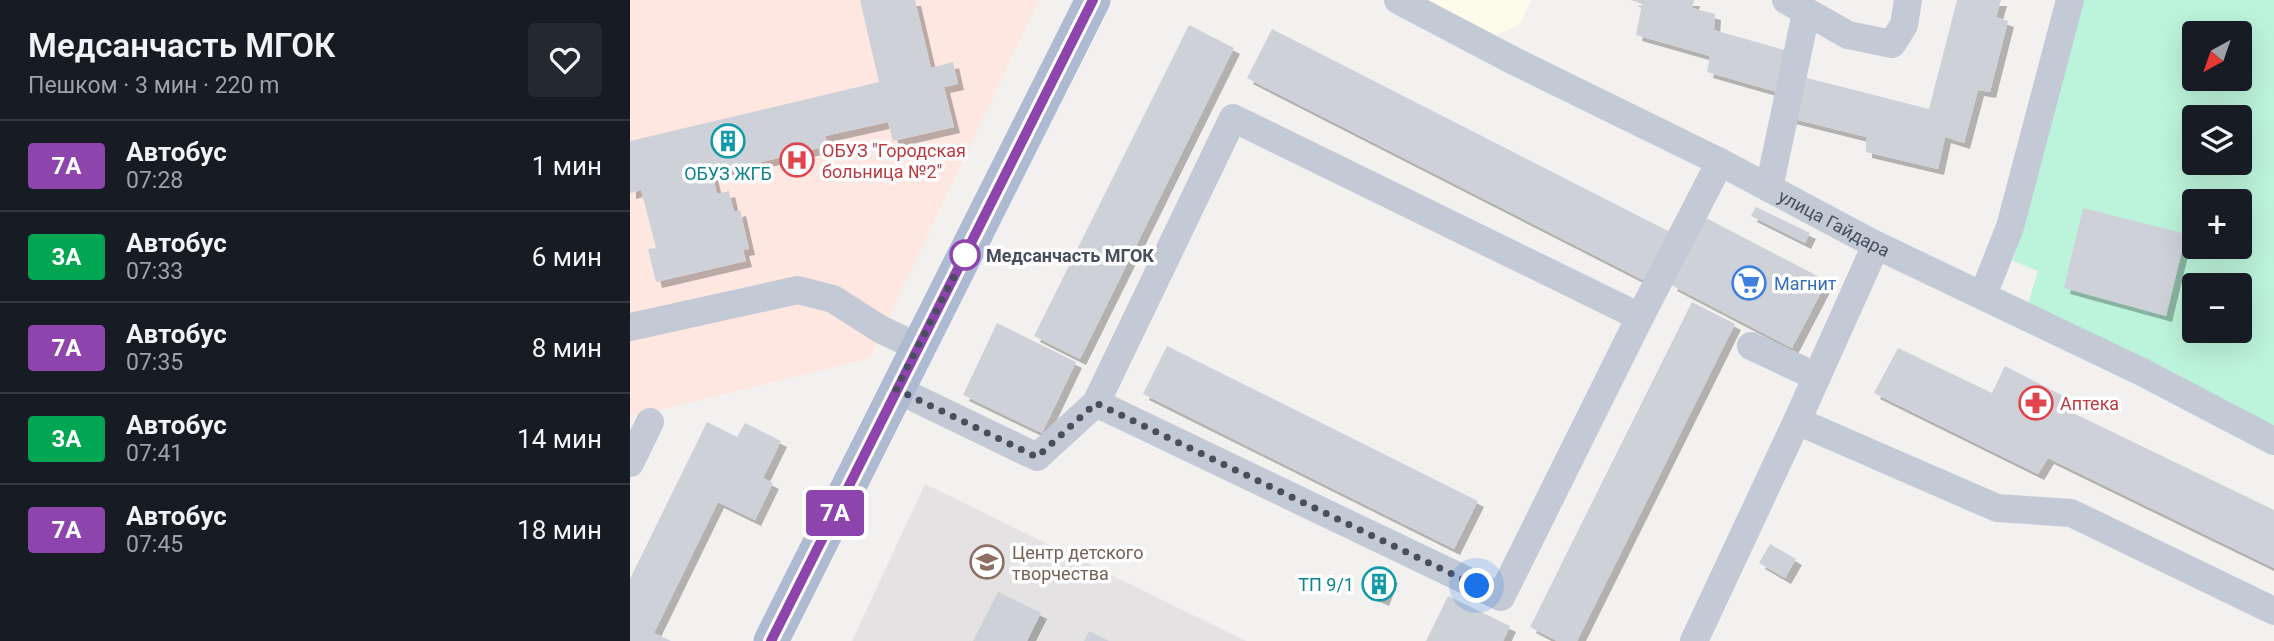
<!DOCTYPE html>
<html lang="ru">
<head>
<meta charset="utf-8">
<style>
  body { margin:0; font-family:Roboto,sans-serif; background:#242831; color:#f1f3f6; height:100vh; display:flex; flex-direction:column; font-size:26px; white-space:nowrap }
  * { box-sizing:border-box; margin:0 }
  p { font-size:23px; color:#9ea1a6 }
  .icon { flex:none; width:38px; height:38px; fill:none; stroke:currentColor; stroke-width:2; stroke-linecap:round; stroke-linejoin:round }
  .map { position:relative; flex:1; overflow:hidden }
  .drawer { display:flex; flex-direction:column; background:#171b24; width:630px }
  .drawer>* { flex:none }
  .badge { padding:0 14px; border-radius:5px; font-size:24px; line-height:46px }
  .needle { width:46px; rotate:220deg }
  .buttons { position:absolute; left:1552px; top:21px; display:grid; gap:14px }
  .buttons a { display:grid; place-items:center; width:70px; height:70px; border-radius:7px; background:#171b24; box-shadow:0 7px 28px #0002; font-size:35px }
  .you { position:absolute; width:35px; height:35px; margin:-18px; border:5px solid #fff; border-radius:50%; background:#1a73e8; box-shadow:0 0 0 10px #1a73e833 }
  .map>.badge { position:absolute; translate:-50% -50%; box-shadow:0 0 0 4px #fff }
  .round { display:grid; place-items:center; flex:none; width:74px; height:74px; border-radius:7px; background:#242831 }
  .overview { display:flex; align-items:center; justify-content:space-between; height:119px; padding:0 28px }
  h1 { font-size:33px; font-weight:600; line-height:52px }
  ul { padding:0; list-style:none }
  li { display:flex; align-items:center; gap:21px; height:91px; padding:0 28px; border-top:2px solid #363941 }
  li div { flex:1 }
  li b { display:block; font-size:26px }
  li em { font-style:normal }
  li .badge { min-width:77px; font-weight:700; text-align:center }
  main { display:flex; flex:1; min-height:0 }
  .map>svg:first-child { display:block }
</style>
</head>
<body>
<main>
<section class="drawer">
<div class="overview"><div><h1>Медсанчасть МГОК</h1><p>Пешком · 3 мин · 220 m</p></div><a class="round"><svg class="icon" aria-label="heart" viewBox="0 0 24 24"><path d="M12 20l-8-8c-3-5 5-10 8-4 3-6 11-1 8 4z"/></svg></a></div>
<ul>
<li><span class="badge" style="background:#8e44ad;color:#fff">7А</span><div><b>Автобус</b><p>07:28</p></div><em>1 мин</em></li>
<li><span class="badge" style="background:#00a651;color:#fff">3А</span><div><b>Автобус</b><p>07:33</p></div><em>6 мин</em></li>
<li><span class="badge" style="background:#8e44ad;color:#fff">7А</span><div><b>Автобус</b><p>07:35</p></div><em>8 мин</em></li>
<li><span class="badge" style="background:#00a651;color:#fff">3А</span><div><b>Автобус</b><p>07:41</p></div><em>14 мин</em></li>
<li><span class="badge" style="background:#8e44ad;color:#fff">7А</span><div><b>Автобус</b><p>07:45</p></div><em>18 мин</em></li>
</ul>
</section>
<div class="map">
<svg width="1644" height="641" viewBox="0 0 1644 641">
  <defs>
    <filter id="shadow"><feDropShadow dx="6" dy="6" stdDeviation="0" flood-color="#0004"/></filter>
  </defs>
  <rect width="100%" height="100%" fill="#f3f1f0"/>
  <polygon fill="#fdfbe9" points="795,0 901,0 890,24 864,36"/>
  <polygon fill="#e4e2e2" points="295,484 616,641 222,641"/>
  <polygon fill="#fde7e0" points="0,0 409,0 239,359 0,417"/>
  <path fill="#bcf3db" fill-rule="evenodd" d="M1452,0H1644V428L1406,312L1399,301L1408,271L1383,261ZM1564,33H1610V79H1564ZM1564,117H1610V163H1564ZM1564,201H1610V247H1564ZM1564,285H1610V331H1564Z"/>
  <g fill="#cfd1d8" filter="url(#shadow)">
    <polygon points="230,0 285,0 301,68 323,62 328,84 314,87 324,127 263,141 258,122 195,136 198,146 82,174 87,194 99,191 104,212 110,210 119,249 113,250 116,261 26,282 18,249 26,248 11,190 0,193 0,141 249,82"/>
    <polygon points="1001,0 1064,0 1062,8 1085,14 1084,30 1158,51 1173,77 1299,109 1327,0 1371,0 1366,17 1378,21 1360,92 1348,90 1334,143 1315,137 1308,169 1236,152 1236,137 1160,118 1147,92 1077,72 1080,56 1006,35 1012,4"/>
    <polygon points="559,25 604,48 450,359 404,336"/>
    <polygon points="642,29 1042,233 1017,282 617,78"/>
    <polygon points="1126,207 1180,233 1175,243 1121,216"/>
    <polygon points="1453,208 1556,234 1536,316 1434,288"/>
    <polygon points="1076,218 1197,281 1162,348 1041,285"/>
    <polygon points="1062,302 1105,324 947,641 927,641 900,627"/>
    <polygon points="367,323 446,362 412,433 333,395"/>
    <polygon points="537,346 848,501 824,549 513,394"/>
    <polygon points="1268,348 1362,393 1375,366 1441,400 1437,410 1644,510 1644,568 1418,458 1408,474 1244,393"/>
    <polygon points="77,422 107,437 115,423 151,441 133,478 143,483 125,520 88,502 24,633 41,641 0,641 0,579"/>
    <polygon points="1140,544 1166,559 1155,578 1129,563"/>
    <polygon points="745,569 762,577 753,600 735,592"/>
    <polygon points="368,592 411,613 397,641 343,641"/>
    <polygon points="818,596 880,626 873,641 796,641"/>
    <polygon points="459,631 479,641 454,641"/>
  </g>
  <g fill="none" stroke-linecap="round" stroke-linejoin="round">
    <g stroke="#c3cad6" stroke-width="28">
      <path id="s1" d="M768,0L884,61L1090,162L1246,245L1512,372L1644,441"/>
      <polyline points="1156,0 1218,35 1262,44 1274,25 1278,0"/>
      <polyline points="1139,188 1176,13"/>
      <polyline points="1353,295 1380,227 1440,0"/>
      <polyline points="0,327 168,290 203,299 250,329 288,347"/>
      <polyline points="1121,346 1187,377"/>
      <polyline points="266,389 407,457 466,403 603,118 1010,317 1090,162"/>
      <polyline points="466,403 871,597 1010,317"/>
      <polyline points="1167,421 1367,508 1441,513 1644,611"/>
      <polyline points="0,463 20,422"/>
      <polyline points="1064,641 1167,421 1246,245"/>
    </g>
    <polyline stroke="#aebad1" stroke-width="35" points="141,641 463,0"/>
  </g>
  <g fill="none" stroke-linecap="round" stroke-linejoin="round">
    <defs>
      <polyline id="line" points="141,641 463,0"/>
    </defs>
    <use href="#line" stroke="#fff" stroke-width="16"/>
    <use href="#line" stroke="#8e44ad" stroke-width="10"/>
    <polyline stroke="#474f5f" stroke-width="7" stroke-dasharray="0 12.6" points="335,255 266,389 407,457 466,403 847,586"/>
  </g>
  <defs>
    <symbol id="building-ring" viewBox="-11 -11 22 22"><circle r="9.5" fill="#fff" stroke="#0f9aa8" stroke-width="1.5"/><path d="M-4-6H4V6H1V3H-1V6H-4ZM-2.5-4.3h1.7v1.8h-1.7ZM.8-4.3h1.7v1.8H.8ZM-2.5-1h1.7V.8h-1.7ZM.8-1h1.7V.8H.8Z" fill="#0f9aa8"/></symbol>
    <symbol id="hospital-ring" viewBox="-11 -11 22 22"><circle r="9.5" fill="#fff" stroke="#e0444e" stroke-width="1.5"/><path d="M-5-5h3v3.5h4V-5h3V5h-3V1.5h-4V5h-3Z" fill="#e0444e"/></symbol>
    <symbol id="supermarket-ring" viewBox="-11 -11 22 22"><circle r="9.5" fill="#fff" stroke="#3f7fe0" stroke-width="1.5"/><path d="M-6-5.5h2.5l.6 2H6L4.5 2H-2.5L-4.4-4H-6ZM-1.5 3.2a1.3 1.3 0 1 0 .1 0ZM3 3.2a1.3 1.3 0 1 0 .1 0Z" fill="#3f7fe0"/></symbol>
    <symbol id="pharmacy-ring" viewBox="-11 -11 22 22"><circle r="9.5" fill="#fff" stroke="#e0444e" stroke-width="1.5"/><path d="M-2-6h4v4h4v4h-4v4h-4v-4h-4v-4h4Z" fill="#e0444e"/></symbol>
    <symbol id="school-ring" viewBox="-11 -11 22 22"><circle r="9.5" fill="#fff" stroke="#8d6e63" stroke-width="1.5"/><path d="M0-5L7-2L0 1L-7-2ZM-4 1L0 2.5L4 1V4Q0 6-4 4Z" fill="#8d6e63"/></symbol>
  </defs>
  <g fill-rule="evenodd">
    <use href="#building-ring" x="79" y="122" width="38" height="38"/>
    <use href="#hospital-ring" x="148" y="141" width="38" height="38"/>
    <use href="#supermarket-ring" x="1100" y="264" width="38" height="38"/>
    <use href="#pharmacy-ring" x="1387" y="384" width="38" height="38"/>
    <use href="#school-ring" x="338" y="543" width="38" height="38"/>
    <use href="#building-ring" x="730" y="565" width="38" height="38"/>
  </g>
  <circle fill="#fff" stroke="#8e44ad" stroke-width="3.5" cx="335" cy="255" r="14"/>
  <g text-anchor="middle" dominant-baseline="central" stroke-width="7" stroke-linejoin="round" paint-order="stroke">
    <g font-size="18" fill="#be3a42" stroke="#fff" text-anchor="start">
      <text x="192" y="150">ОБУЗ "Городская<tspan x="192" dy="21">больница №2"</tspan></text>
      <text x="1430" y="403">Аптека</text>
    </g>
    <g font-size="18" fill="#0d838f" stroke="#fff">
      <text x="98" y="173">ОБУЗ ЖГБ</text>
      <text x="724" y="584" text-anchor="end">ТП 9/1</text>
    </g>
    <g font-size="18" fill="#474f5f" stroke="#fff">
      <text stroke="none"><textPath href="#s1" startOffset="490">улица Гайдара</textPath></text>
    </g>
    <g font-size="18" font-weight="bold" fill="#474f5f" stroke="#fff" text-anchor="start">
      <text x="356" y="255">Медсанчасть МГОК</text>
    </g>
    <g font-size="18" fill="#366cbe" stroke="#fff" text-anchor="start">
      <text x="1144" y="283">Магнит</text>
    </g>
    <g font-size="18" fill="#785e54" stroke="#fff" text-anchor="start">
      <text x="382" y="552">Центр детского<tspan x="382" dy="21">творчества</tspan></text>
    </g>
  </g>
</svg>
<div class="buttons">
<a><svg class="needle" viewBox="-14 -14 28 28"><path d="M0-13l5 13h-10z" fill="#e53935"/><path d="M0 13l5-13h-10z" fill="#9ea1a6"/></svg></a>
<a><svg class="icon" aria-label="layers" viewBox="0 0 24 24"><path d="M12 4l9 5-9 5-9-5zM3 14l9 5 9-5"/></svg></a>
<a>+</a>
<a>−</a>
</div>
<div class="you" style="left:847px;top:586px"></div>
<b class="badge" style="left:205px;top:513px;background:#8e44ad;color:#fff">7А</b>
</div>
</main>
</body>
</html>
